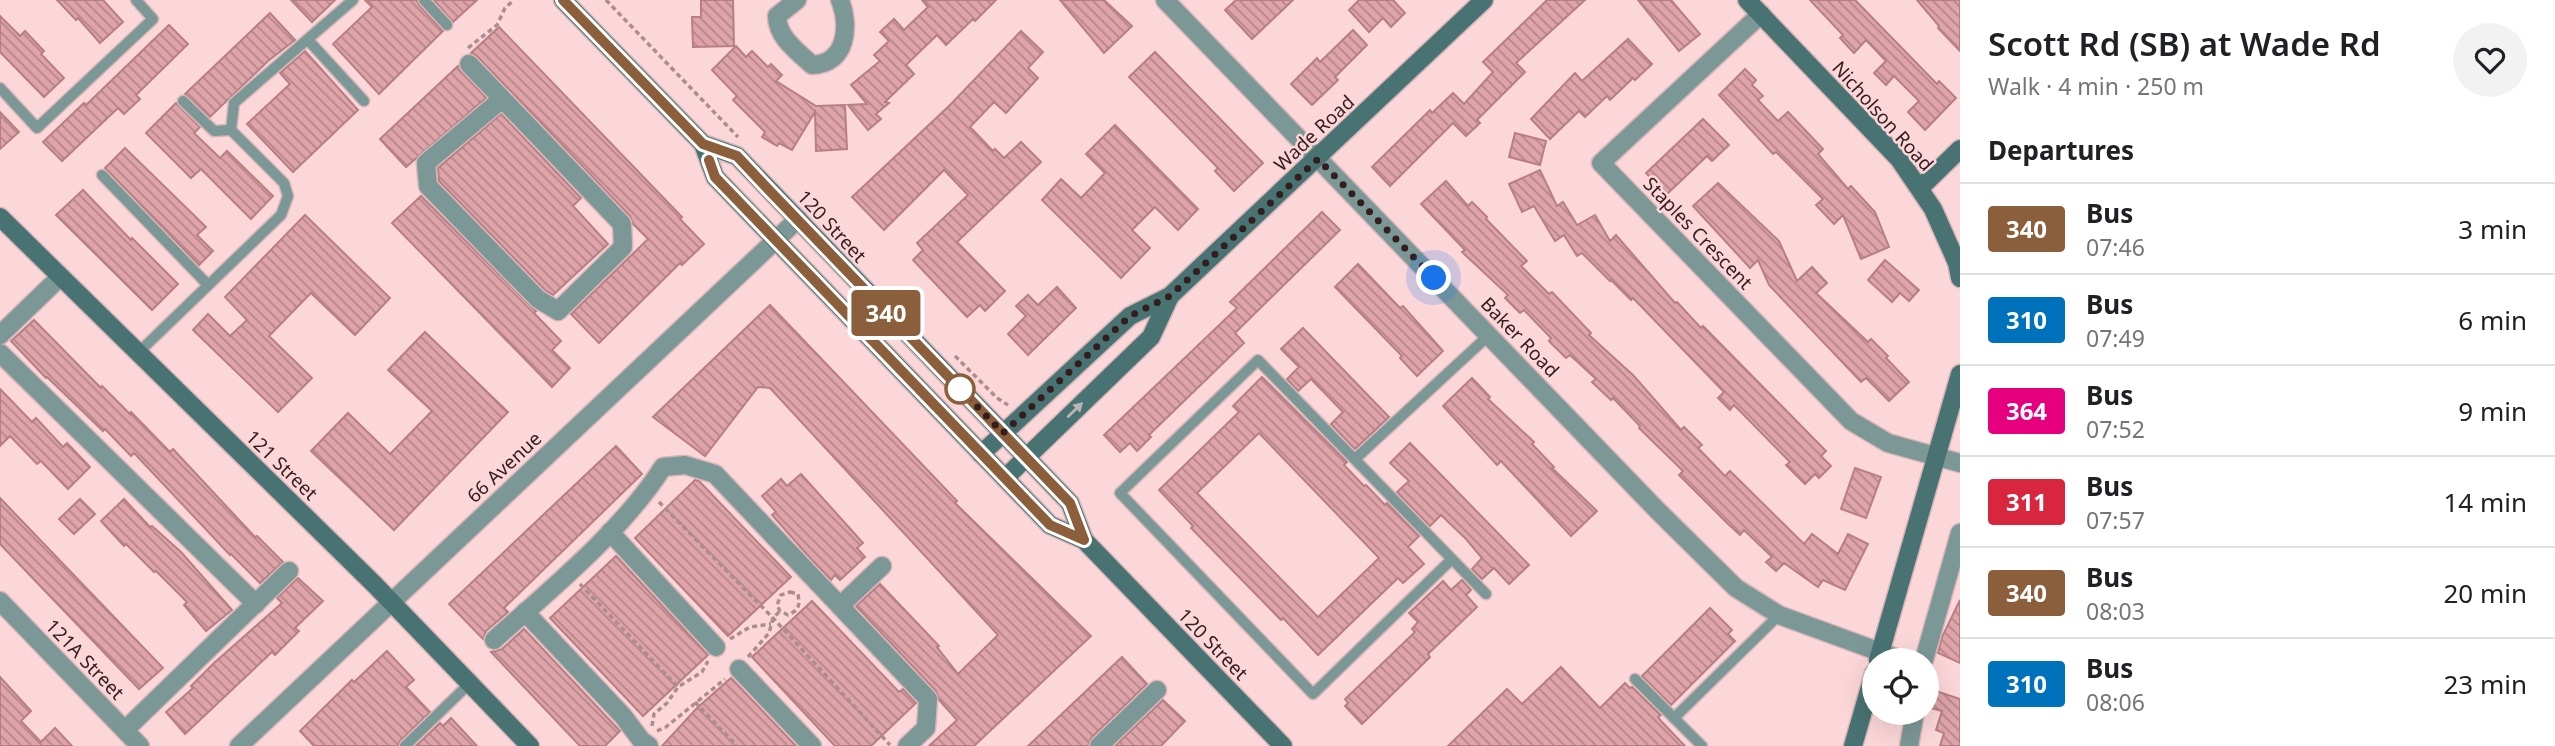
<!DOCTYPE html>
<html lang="en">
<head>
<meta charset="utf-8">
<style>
  body { margin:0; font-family:"Noto Sans",sans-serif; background:#f2f2f2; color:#202124; height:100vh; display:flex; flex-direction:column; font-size:26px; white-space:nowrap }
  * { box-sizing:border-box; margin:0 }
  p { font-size:23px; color:#757577 }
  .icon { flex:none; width:38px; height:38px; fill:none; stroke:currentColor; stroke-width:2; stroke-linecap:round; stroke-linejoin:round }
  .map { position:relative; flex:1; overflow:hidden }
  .side { display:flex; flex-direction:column; background:#fff; width:595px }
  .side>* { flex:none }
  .badge { padding:0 14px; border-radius:5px; font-size:24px; line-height:46px }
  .tools { position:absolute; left:1862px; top:648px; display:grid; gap:14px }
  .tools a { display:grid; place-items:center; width:77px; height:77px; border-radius:50%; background:#fff; box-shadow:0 7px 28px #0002; font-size:35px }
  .you { position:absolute; width:35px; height:35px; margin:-18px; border:5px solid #fff; border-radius:50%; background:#1a73e8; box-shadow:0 0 0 10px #1a73e833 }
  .map>.badge { position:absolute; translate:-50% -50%; box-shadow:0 0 0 4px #fff }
  h2 { padding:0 28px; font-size:26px; line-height:63px }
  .round { display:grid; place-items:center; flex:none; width:74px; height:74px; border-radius:37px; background:#f2f2f2 }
  .summary { display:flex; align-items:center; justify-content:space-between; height:119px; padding:0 28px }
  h1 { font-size:33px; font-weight:600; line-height:52px }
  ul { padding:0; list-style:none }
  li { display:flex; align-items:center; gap:21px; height:91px; padding:0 28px; border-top:2px solid #e0e0e0 }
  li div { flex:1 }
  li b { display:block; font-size:26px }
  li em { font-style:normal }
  li .badge { min-width:77px; font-weight:700; text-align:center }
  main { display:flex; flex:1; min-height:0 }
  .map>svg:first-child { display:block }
</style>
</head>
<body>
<main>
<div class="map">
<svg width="1960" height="746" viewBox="0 0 1960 746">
  <defs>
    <pattern id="building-back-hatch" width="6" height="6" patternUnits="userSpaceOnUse" patternTransform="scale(1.75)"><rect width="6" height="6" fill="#dea4a9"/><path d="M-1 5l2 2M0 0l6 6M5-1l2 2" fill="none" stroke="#b58589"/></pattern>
  </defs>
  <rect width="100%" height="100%" fill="#fcd7d9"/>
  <g fill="url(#building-back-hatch)" stroke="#b77f84" stroke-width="2" fill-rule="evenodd">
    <polygon points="57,0 103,0 123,22 100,43 78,18 76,20"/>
    <polygon points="291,0 335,0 312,22"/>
    <polygon points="365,0 417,0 419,5 443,31 379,94 333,44 372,7"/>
    <polygon points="434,0 477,0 453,22"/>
    <polygon points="701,0 733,0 734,46 693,47 692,17 701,17"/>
    <polygon points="922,0 996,0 975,21 973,19 946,45 937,35 906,65 914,74 885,102 889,103 876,114 881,119 868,130 848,105 867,104 851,85 880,61 874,55 889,41 880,32 894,19 904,30 928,7"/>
    <polygon points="1060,0 1104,0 1132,26 1104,53"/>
    <polygon points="1236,0 1293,0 1252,39 1225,10"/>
    <polygon points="1359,0 1393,0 1405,13 1391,27 1383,18 1369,32 1349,10"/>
    <polygon points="1547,0 1585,0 1516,63 1525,72 1477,120 1480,123 1466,136 1453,123 1390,186 1372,167 1430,110 1432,113 1453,93 1464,104 1493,72 1483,62"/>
    <polygon points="1638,0 1671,0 1700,34 1679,51"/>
    <polygon points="1810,0 1855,0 1937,84 1939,81 1956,98 1925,130 1908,112 1919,101 1894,76 1886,85 1874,73 1886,61 1866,40 1854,53 1840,38 1843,35"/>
    <polygon points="1917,0 1960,0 1960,51 1938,28 1939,26"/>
    <polygon points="270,13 295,40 268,61 210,117 185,94"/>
    <polygon points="0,16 20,36 25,31 44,51 41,54 64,78 44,97 0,52"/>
    <polygon points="169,25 188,44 136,95 140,99 124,114 118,108 62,161 43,142 84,103 86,105"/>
    <polygon points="499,27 682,217 680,219 704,244 682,265 680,263 599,343 571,314 648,239 633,224 630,216 477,56 471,53"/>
    <polygon points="1353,30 1367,45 1335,77 1338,80 1312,105 1291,84 1317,58 1320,62"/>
    <polygon points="1021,31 1043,52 1028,68 1038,78 1006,113 994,102 970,127 993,151 995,149 1004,158 1021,142 1041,162 957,242 1005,291 985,311 980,305 967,317 913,260 923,250 917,243 968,195 944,170 884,230 852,197 949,106"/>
    <polygon points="1628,39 1652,64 1635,80 1633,78 1610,100 1607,96 1585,117 1579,111 1550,139 1531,119 1575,73 1582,81"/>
    <polygon points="736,46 746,57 752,51 768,67 771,64 782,75 776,81 816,106 845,105 847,149 816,151 815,112 792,150 779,143 777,146 762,137 765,132 733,100 737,96 712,70"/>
    <polygon points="305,51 358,110 293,172 247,124 290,84 280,73"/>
    <polygon points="1155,52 1263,163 1234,191 1215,171 1218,168 1129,77"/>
    <polygon points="458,66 486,98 406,167 380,139"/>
    <polygon points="1745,69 1756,80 1752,85 1763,96 1758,100 1778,121 1788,112 1823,149 1818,154 1848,189 1851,186 1875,212 1889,247 1861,259 1843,215 1834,224 1816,205 1823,199 1776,152 1773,154 1719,95"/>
    <polygon points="176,103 200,127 194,133 220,158 227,151 273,196 251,219 201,169 191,178 146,133"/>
    <polygon points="0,112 19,132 0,149"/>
    <polygon points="501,114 581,198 573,206 608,244 553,295 545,290 439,181 438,168"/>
    <polygon points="1703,119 1729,145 1712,161 1707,156 1666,195 1646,173"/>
    <polygon points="1115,125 1198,209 1178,230 1155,207 1132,230 1150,248 1121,278 1042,200 1061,179 1081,198 1105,173 1086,154"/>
    <polygon points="1515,133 1546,141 1540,165 1509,157"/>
    <polygon points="125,148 206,227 197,235 213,251 199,265 105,168"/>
    <polygon points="1540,170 1557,206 1563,202 1577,225 1595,215 1610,241 1616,235 1675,303 1677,302 1701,328 1703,326 1826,451 1821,456 1831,466 1819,478 1815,474 1805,484 1786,465 1790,462 1734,405 1730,410 1718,398 1724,392 1633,298 1631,300 1611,280 1610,281 1582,253 1577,256 1564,235 1555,241 1534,206 1522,212 1509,184"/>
    <polygon points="1446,181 1468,206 1472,202 1487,217 1486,219 1527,261 1521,266 1549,294 1552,292 1591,333 1589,335 1634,376 1681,430 1684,427 1702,445 1698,448 1725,476 1730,471 1804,544 1812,534 1838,554 1848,534 1868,544 1845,590 1823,580 1818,587 1784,563 1776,571 1766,562 1772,557 1744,530 1740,535 1726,522 1679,475 1683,471 1639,428 1640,426 1613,398 1611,400 1592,382 1596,379 1570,355 1566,358 1549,341 1551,338 1524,310 1520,313 1505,298 1508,295 1462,252 1465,250 1421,204"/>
    <polygon points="1718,183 1779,241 1797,281 1812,267 1827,283 1816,293 1868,342 1871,339 1888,356 1886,358 1909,382 1889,401 1866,378 1861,382 1769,285 1758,260 1750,268 1693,206"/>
    <polygon points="83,190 131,240 132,238 178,284 152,310 56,215"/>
    <polygon points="421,196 536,311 534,313 561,341 552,350 570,368 552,387 392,223"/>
    <polygon points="1322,212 1340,230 1235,333 1244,343 1149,435 1151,437 1137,451 1130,443 1120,452 1104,435 1237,308 1230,302"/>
    <polygon points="305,215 390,298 355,335 311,293 269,336 312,378 278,412 193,330 208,314 230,336 247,320 225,297"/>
    <polygon points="1885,260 1919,290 1909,301 1900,293 1892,302 1868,280"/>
    <polygon points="1358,264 1400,308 1403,306 1443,351 1417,376 1400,358 1402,356 1335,287"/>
    <polygon points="1057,287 1076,308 1028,355 1008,334 1026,316 1016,306 1028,295 1038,305"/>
    <polygon points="770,305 957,501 955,503 1091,636 974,746 929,746 957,720 939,700 936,691 856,606 880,584 939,646 937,647 958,674 998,635 770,388 758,387 705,456 653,417"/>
    <polygon points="34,320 101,388 102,386 130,414 131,412 170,452 173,449 255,537 257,536 283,562 260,583 231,554 230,555 134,453 131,456 105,429 103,431 47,377 46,378 11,341"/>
    <polygon points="1303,328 1389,417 1355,449 1331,424 1343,412 1311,379 1298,391 1287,379 1299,367 1281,349"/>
    <polygon points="425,332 508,412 394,530 311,451 348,413 390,454 432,411 388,370"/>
    <path d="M1262,377L1347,462L1344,465L1364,486L1366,485L1385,505L1387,503L1419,536L1408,547L1424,564L1403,583L1398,578L1318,655L1283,618L1281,620L1191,528L1193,526L1159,490L1239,412L1233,406ZM1259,433L1379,558L1318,617L1197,493Z"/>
    <polygon points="1472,378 1490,397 1488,399 1534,442 1532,444 1554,467 1552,468 1597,511 1571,536 1501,461 1497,465 1443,406"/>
    <polygon points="0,389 32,422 36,418 63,447 67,443 90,467 68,489 41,461 37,464 10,436 0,446"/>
    <polygon points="1410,443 1529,565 1509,584 1494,568 1482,579 1472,569 1482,558 1466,539 1441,515 1430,526 1397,492 1409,481 1390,463"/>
    <polygon points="616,446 642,474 504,608 508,612 486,631 483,639 449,604"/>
    <polygon points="1855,468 1881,477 1866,518 1841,509"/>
    <polygon points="801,474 863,543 857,548 865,557 840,580 835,575 831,580 811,559 772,515 776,512 762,496 781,479 787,486"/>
    <polygon points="695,480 699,481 791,577 728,636 635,538"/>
    <polygon points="0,498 163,668 139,689 0,544"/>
    <polygon points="80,499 95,514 74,534 59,519"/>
    <polygon points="124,499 150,527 152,526 181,552 232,610 206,631 184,605 187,602 156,571 154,572 126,544 124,546 101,521"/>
    <polygon points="616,556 708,655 643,716 550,618"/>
    <polygon points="298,578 323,601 295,628 299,631 275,655 272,652 185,734 166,712 193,688 191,686 214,663 282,603 277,598"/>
    <polygon points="1462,580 1471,590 1466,595 1477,607 1428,654 1430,657 1362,724 1345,706 1348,703 1345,699 1415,632 1412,629 1418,622 1409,613 1443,581 1451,590"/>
    <polygon points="1960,600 1960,663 1938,653 1942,637"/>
    <polygon points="812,601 899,692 903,689 916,703 871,746 835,746 752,657"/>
    <polygon points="1710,608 1732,630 1728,634 1735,641 1671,705 1642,676"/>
    <polygon points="524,629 620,731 605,746 580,746 491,652 502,649"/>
    <polygon points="387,651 414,680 406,687 430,712 400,741 398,746 314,746 300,731 352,680 354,682"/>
    <polygon points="1122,657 1147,684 1091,738 1088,746 1028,746"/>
    <polygon points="1561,667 1600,708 1625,683 1630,688 1632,687 1661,715 1658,717 1662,722 1685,746 1448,746 1507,689 1522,704"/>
    <polygon points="0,677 31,711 21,721 41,742 55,728 72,746 0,746"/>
    <polygon points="731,678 796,746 662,746 697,708"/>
    <polygon points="1933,690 1960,699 1960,746 1940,746 1944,733 1936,730 1942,711 1927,707"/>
    <polygon points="1163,700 1185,721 1161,746 1115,746"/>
    <polygon points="451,718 477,746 416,746 440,723 443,726"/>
  </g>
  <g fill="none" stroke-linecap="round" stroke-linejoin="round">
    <defs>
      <g id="lane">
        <polyline points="424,0 447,25"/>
        <polyline points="309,41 364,101"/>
        <polyline points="0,88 37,128 153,19 136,0"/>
        <polyline points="183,101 214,131 231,130"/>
        <polyline points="102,175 208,285"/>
        <polyline points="138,353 281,215 288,196 284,183 231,130 234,103 353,0"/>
        <polyline points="1355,459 1489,335"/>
        <polyline points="1452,559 1313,694 1120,493 1258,360 1486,594"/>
        <polyline points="1635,679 1702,746"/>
        <polyline points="1674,718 1779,615"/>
        <polyline points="405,746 470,683"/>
      </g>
      <g id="street">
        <path d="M797,0L777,16C777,37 797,51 812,65C847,64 850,26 840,0"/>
        <polyline points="1165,0 1657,510 1736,588 1779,615 1902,660"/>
        <polyline points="1761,14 1601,163 1851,421 1888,443 1960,463"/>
        <polyline points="469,64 622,224 623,247 558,311 538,299 428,186 426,163 502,99"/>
        <polyline points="0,335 60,277"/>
        <polyline points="0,353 256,604"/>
        <polyline points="610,532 716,647"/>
        <polyline points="0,601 140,746"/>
        <polyline points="840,606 882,566"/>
        <polyline points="525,612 623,716 641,740 649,746"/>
        <path d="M494,640C550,590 623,530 663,467L685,465L715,474L928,699L926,728L907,746"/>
        <polyline points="1924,660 1960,533"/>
        <polyline points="739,669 812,746"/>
        <polyline points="125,730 289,571"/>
        <polyline points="239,746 798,219"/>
        <polyline points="1099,746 1157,690"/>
        <polyline points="1909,746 1915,712"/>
      </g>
      <g id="secondary">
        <polyline points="563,0 703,144 715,177 1050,525 1084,540 1283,746"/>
        <polyline points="1747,0 1899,159 1933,209 1957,263 1960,278"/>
        <polyline points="703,144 737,156 1070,503 1084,540"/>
        <polyline points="1920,188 1960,149"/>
        <polyline points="0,217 374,584 530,746"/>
        <polyline points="981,454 1130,316 1170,296 1484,0"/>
        <polyline points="1005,478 1151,337 1170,296"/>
        <polyline points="1878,660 1960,374"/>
        <polyline points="1853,746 1874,673"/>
      </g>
    </defs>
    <use href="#lane" stroke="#d8b6b8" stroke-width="13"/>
    <use href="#street" stroke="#d8b6b8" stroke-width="21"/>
    <use href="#secondary" stroke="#d8b6b8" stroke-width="21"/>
    <g stroke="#ac8d8f" stroke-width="3.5" stroke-dasharray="5 3.5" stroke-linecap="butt">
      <polyline points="606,0 738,137"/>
      <polyline points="468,48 497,25 505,8 514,0"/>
      <polyline points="955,356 997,398 1008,405"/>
      <polyline points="659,502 773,618 890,745"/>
      <polyline points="580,584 678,687"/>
      <path d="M790,592L798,594C800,606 799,610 788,615L780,611L777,605L781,595Z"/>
      <polyline points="730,639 750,627 771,624"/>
      <polyline points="748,657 769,633 773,618 780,611"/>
      <polyline points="695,702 737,746"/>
      <polyline points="652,726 654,714 667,703 678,687 702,672 708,661"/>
      <polyline points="657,731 666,727 725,679"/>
    </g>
    <use href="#lane" stroke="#7b9796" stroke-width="10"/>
    <use href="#street" stroke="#7b9796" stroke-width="18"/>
    <use href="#secondary" stroke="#487372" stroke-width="18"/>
  </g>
  <defs><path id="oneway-solid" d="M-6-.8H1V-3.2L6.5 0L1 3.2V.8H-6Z" transform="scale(1.75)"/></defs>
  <use fill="#bdb4b5" href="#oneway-solid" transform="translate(1075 410) rotate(-44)"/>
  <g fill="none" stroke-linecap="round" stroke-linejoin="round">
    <defs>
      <polyline id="line" points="563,0 703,144 737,156 767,188 1070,503 1084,540 1050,525 715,177 709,160"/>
    </defs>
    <use href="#line" stroke="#fff" stroke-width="16"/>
    <use href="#line" stroke="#8b5e3c" stroke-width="10"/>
    <polyline stroke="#331d1f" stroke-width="7" stroke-dasharray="0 12.6" points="960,389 1003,433 1130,316 1170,296 1318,159 1434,278"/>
  </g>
  <circle fill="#fff" stroke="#8b5e3c" stroke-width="3.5" cx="960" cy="389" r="14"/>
  <g text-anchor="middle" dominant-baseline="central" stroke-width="5" stroke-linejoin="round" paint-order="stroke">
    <g font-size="19" fill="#331d1f" stroke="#fcd7d9">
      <text transform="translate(1883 116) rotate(48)">Nicholson Road</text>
      <text transform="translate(1314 133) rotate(-43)">Wade Road</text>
      <text transform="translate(832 226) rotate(47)">120 Street</text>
      <text transform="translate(1698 233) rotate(46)">Staples Crescent</text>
      <text transform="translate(1520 337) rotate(46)">Baker Road</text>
      <text transform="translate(282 465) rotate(44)">121 Street</text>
      <text transform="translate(504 467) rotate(-43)">66 Avenue</text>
      <text transform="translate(1213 644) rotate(46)">120 Street</text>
      <text transform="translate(85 659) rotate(46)">121A Street</text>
    </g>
  </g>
</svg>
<div class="tools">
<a><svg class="icon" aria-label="locate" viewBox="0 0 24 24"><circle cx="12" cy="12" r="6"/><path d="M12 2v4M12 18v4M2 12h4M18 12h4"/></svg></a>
</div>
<div class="you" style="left:1434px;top:278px"></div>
<b class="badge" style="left:886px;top:313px;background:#8b5e3c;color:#fff">340</b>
</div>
<section class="side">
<div class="summary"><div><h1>Scott Rd (SB) at Wade Rd</h1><p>Walk · 4 min · 250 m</p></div><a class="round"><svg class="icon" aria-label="heart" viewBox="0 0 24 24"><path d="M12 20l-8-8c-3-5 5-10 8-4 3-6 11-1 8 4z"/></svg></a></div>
<h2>Departures</h2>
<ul>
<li><span class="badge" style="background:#8b5e3c;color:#fff">340</span><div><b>Bus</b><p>07:46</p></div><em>3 min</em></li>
<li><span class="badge" style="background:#0072bc;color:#fff">310</span><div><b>Bus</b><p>07:49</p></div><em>6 min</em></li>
<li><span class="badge" style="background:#e6007e;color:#fff">364</span><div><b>Bus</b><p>07:52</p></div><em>9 min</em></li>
<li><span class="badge" style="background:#d7263d;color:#fff">311</span><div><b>Bus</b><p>07:57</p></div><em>14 min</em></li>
<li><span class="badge" style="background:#8b5e3c;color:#fff">340</span><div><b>Bus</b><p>08:03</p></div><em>20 min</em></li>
<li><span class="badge" style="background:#0072bc;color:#fff">310</span><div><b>Bus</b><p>08:06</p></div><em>23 min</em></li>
</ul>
</section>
</main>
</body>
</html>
